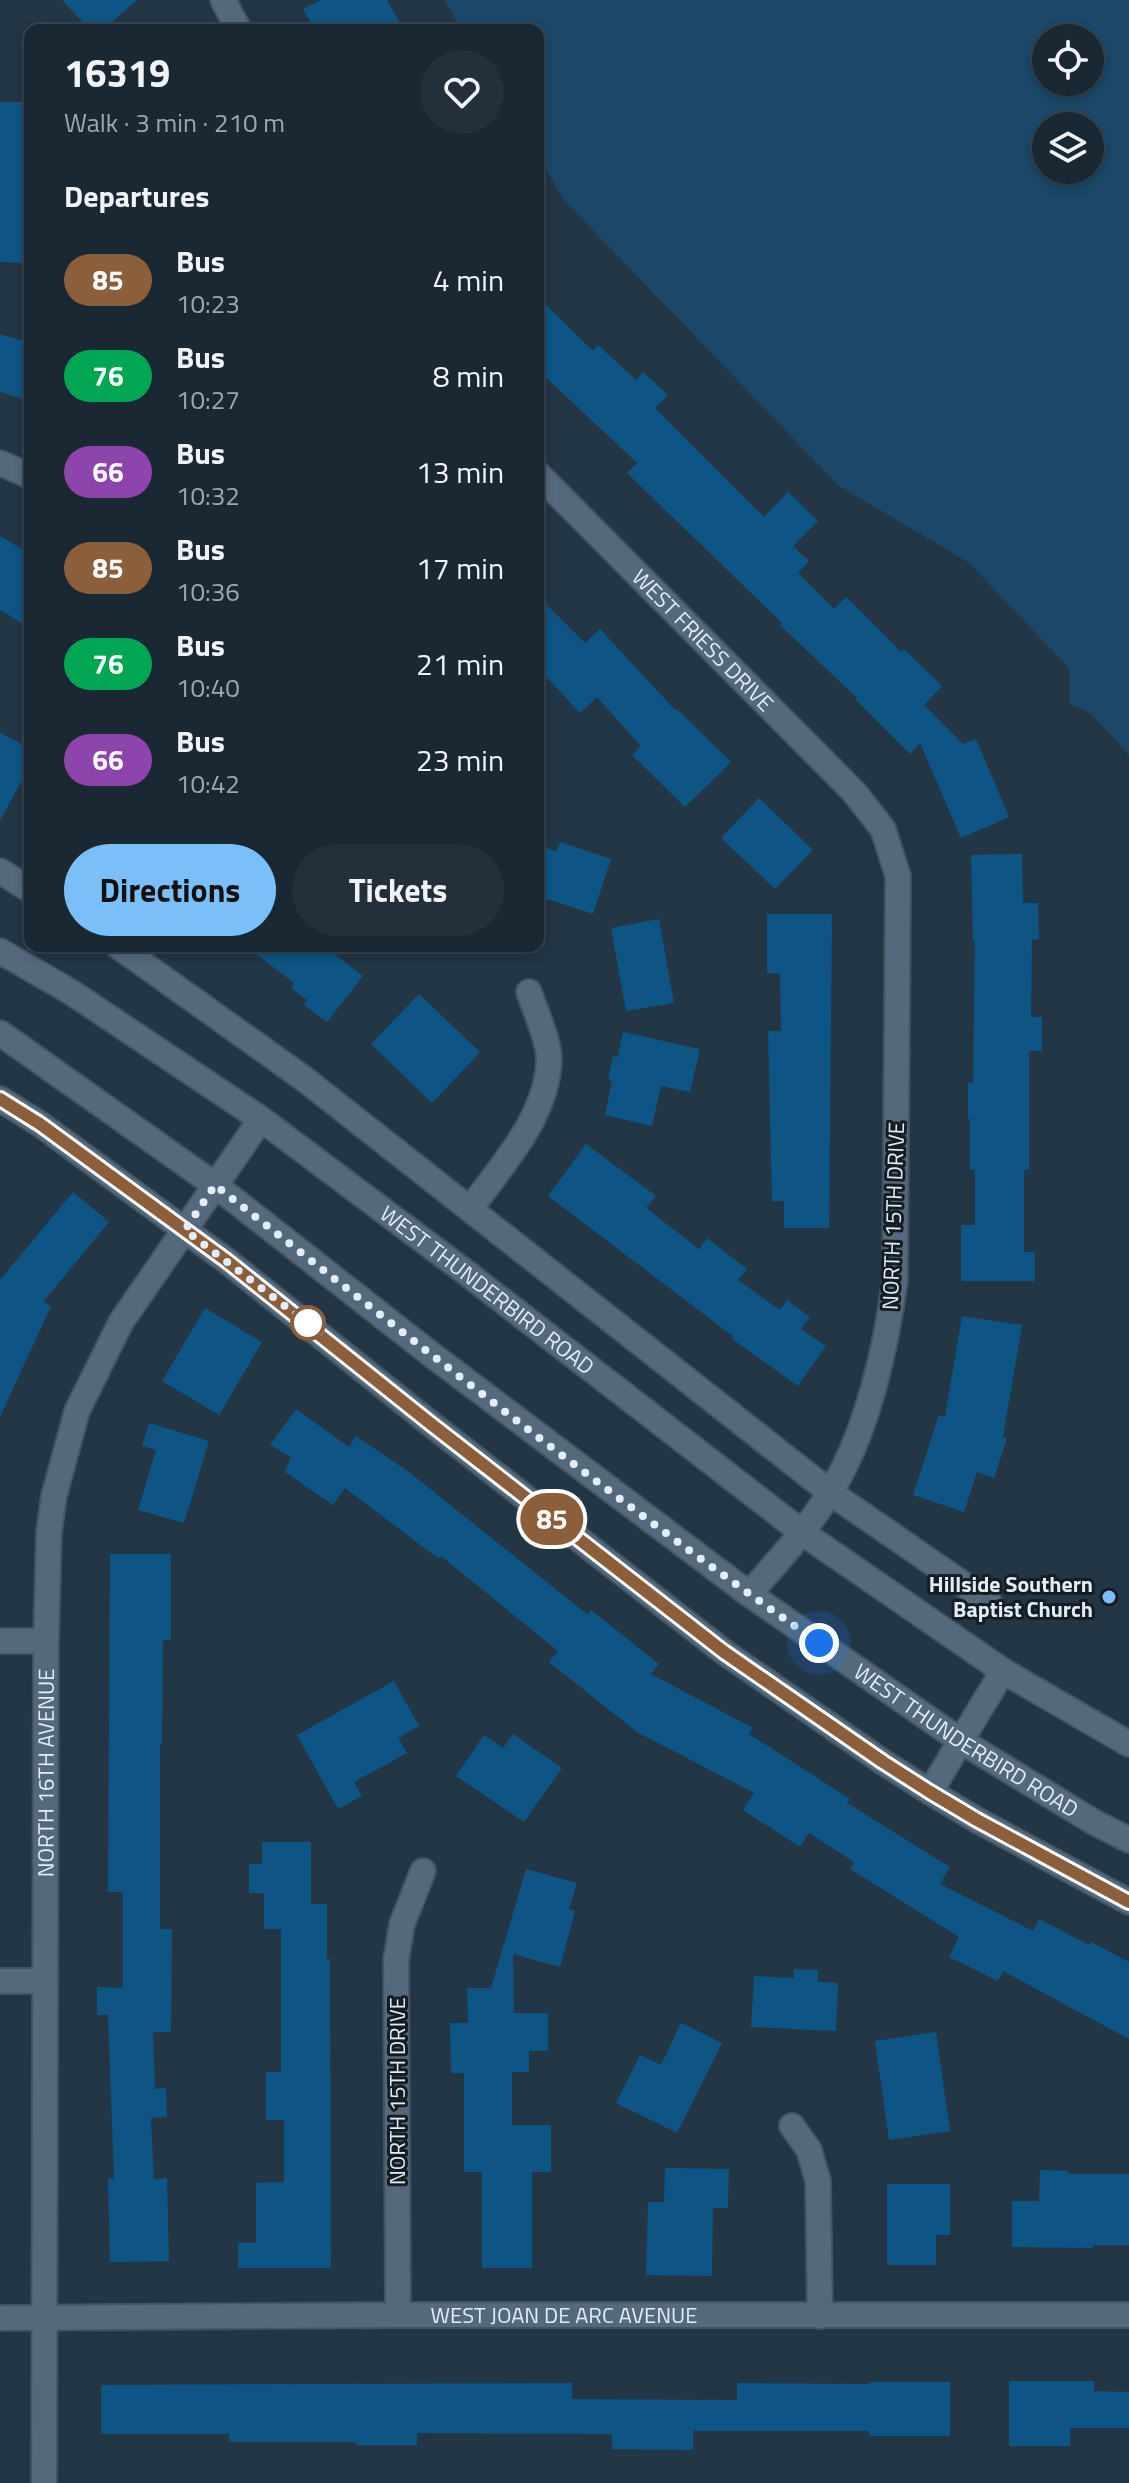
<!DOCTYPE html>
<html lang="en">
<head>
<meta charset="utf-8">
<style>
  body { margin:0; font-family:"Titillium Web",sans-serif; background:#23303c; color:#f1f3f6; height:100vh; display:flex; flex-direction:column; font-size:30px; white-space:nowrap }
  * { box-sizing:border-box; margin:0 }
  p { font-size:26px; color:#9fa6ac }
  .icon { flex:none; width:44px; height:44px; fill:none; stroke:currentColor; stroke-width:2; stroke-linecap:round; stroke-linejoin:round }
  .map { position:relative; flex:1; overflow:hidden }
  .details { position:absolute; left:24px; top:24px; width:520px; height:928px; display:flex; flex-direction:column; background:#1a2834; border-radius:16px; box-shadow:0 4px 12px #0003,0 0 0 2px #38444f }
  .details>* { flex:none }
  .badge { padding:0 16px; border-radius:26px; font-size:28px; line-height:52px }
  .fabs { position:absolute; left:1032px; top:24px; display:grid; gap:16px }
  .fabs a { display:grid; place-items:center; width:72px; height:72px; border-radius:50%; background:#1a2834; box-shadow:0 4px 12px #0003,0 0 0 2px #38444f; font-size:40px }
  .you { position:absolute; width:40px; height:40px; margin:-20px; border:6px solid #fff; border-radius:50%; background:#1a73e8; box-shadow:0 0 0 12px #1a73e833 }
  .map>.badge { position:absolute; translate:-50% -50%; box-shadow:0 0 0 4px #fff }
  h2 { padding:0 40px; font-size:30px; line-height:72px }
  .round { display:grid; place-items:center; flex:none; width:84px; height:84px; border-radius:42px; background:#23303c }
  .overview { display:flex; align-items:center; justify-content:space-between; height:136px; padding:0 40px }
  h1 { font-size:38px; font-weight:700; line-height:60px }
  .action { display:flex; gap:16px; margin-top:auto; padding:16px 40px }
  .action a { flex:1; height:92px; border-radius:48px; background:#7abff8; color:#111; font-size:32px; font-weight:700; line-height:92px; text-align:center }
  .action a+a { background:#23303c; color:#f1f3f6 }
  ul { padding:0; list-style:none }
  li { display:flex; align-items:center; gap:24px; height:96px; padding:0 40px }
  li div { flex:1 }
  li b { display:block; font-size:30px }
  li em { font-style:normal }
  li .badge { min-width:88px; font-weight:700; text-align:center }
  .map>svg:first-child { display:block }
</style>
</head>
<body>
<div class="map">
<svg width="1129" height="2483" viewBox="0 0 1129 2483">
  <rect width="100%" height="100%" fill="#233646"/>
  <path fill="#1c4768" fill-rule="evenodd" d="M444,0H1129V755L1090,713L1070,704V669L968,562L839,486L564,200L538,156V30H462ZM1046,38H1090V82H1046ZM1046,126H1090V170H1046Z"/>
  <g fill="#0e5585">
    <polygon points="62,0 137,0 103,30 90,30"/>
    <polygon points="321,0 387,0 404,30 315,30 303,9"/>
    <polygon points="0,102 28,102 30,263 0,262"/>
    <polygon points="538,297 593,351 598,345 636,380 643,372 668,395 655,408 764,517 788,492 818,521 793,546 809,561 798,573 834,609 846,597 901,652 904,649 942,686 924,705 963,744 976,739 1009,817 961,838 920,743 910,754 855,699 857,698 780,625 782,623 627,473 637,463 538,370"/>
    <polygon points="0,334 30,343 30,386 26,400 0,392"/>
    <polygon points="0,536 30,554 30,628 0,610"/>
    <polygon points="538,596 585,643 600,629 676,711 677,709 731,762 685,807 632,755 641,746 597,697 580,713 538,668"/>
    <polygon points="0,733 30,748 30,765 0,821"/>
    <polygon points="759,798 813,850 775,889 721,838"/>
    <polygon points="560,842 611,859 593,914 538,896 538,845 556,851"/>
    <polygon points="1022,854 1023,903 1038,903 1039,939 1032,940 1031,1017 1042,1017 1042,1051 1029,1051 1029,1170 1024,1170 1024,1252 1035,1252 1035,1281 961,1281 961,1225 975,1225 975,1170 970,1170 970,1119 968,1119 968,1083 973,1083 975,941 973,941 971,855"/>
    <polygon points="767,914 832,914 829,1228 784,1228 784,1201 772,1201 768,1031 781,1031 780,973 767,973"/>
    <polygon points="659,919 674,1003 626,1011 611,928"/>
    <polygon points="246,946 323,946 363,976 327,1022 304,1005 307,1000 291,988 294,983"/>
    <polygon points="419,994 480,1052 432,1103 371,1044"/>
    <polygon points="623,1032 700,1049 690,1092 661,1086 652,1126 605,1115 612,1080 608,1079 613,1056 618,1057"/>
    <polygon points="586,1144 656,1196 646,1208 699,1249 707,1238 747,1269 738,1280 780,1310 787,1300 810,1317 801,1329 826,1346 798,1386 732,1339 734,1337 548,1196"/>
    <polygon points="73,1192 109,1222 43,1302 51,1306 0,1417 0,1280"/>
    <polygon points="205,1308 262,1342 219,1415 162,1381"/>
    <polygon points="962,1316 1022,1325 1003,1437 1007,1438 994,1478 977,1472 964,1512 913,1495 939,1415 945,1417"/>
    <polygon points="296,1409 349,1447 356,1436 409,1472 588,1615 591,1610 659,1664 651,1674 753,1728 749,1734 850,1799 847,1803 950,1867 940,1884 1033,1931 1039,1919 1089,1945 1091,1942 1129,1962 1129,2039 1003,1971 998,1981 949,1957 959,1937 850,1869 854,1862 809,1833 800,1847 743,1810 754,1793 637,1732 549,1662 558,1651 441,1556 439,1559 345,1488 333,1505 285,1472 291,1457 270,1445"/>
    <polygon points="149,1423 209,1441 184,1523 138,1510 156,1450 142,1446"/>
    <polygon points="110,1554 171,1554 171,1640 163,1640 162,1744 160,1744 160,1929 172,1929 171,2032 153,2032 155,2089 166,2088 167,2117 151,2118 154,2179 167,2178 169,2261 110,2262 108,2179 114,2179 108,2015 97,2015 97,1987 123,1988 123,1892 108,1892"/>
    <polygon points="394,1681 419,1726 398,1738 407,1753 354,1782 362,1796 338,1809 297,1735"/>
    <polygon points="513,1734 562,1768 524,1822 456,1776 484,1735 503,1748"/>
    <polygon points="262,1842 311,1842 311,1904 327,1904 327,1959 330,1959 331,2268 238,2268 238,2243 256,2243 256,2183 284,2182 284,2120 266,2120 266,2072 281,2072 281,1929 264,1929 264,1893 249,1893 249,1864 262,1864"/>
    <polygon points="526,1869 577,1883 569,1909 575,1911 560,1967 513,1954 514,2013 548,2013 548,2051 529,2051 529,2072 512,2072 512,2125 551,2125 551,2172 532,2172 532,2268 482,2268 482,2172 464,2172 464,2073 451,2073 450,2023 468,2023 467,1988 491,1988"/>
    <polygon points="794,1969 818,1970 818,1982 838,1983 836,2031 751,2027 754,1976 794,1978"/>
    <polygon points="681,2023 722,2043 677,2133 616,2103 640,2055 661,2065"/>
    <polygon points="936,2032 950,2131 889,2140 875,2041"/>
    <polygon points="665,2168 729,2169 728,2208 713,2208 712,2276 646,2275 648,2202 664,2202"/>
    <polygon points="1040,2170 1068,2171 1068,2174 1129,2174 1129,2245 1093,2245 1093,2248 1012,2247 1012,2201 1039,2201"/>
    <polygon points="887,2184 950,2184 950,2235 936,2235 936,2265 887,2265"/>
    <polygon points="1009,2381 1094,2381 1094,2391 1129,2392 1129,2428 1070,2428 1070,2446 1009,2446"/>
    <polygon points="869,2382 950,2382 950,2436 869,2436 869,2431 693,2431 693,2450 612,2449 612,2434 417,2433 417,2445 356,2445 356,2442 229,2442 229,2434 101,2434 101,2385 572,2383 572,2399 737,2400 737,2383 869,2384"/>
  </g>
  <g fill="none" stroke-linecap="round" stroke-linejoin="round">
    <defs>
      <g id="street">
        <polyline points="223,0 239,30"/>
        <polyline points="0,463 30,476"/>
        <path id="s1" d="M538,474L854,792L883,829L898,876L895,1280C886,1348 867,1435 829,1494C806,1531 777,1562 749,1594"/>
        <polyline points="0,871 30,890"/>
        <polyline points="118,946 303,1078 831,1493 989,1602"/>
        <polyline points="0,1099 40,1124 227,1261 431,1424 724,1652 883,1762 930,1792 977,1820 1129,1902"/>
        <path d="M470,1209C502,1165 549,1115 549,1057C548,1039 535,1010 529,992"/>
        <polyline points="0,1641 46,1641"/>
        <polyline points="0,1981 44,1981"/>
        <polyline points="792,2126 809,2150 818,2181 820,2316"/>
        <polyline points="398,2315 396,1960 402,1924 423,1871"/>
        <path id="s2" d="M0,2318L398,2315H1129"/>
        <path id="s3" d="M44,2483L46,1641L49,1532L54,1496L77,1411L121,1322L261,1119"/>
      </g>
      <g id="secondary">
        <path id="s4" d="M0,951L71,992L261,1119L464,1271L803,1533L1003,1671L1129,1744"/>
        <path id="s5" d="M0,1033L215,1185L432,1355L749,1594L961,1741L1092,1821L1129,1840"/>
        <polyline points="930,1792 1003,1671"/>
      </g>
    </defs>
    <use href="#street" stroke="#435361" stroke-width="28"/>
    <use href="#secondary" stroke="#435361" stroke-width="28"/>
    <use href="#street" stroke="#54697b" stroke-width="24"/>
    <use href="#secondary" stroke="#54697b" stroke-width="24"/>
  </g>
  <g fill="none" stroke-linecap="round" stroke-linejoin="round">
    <defs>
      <polyline id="line" points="0,1099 40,1124 227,1261 431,1424 724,1652 883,1762 930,1792 977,1820 1129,1902"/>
    </defs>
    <use href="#line" stroke="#fff" stroke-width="18"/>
    <use href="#line" stroke="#8b5e3c" stroke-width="12"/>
    <path stroke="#e2edf8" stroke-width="8" stroke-dasharray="0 14.4" d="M308,1323L319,1332L185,1230L215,1185C414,1341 612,1499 819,1643"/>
  </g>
  <circle fill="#fff" stroke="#8b5e3c" stroke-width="4" cx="308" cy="1323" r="16"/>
  <circle fill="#7abff8" stroke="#141c24" stroke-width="3" cx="1109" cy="1597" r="8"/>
  <g text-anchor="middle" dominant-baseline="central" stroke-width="6" stroke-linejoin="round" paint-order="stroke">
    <g font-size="22" fill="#e2edf8" stroke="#141c24">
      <text stroke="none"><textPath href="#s1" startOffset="234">WEST FRIESS DRIVE</textPath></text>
      <text transform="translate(893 1216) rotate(-88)">NORTH 15TH DRIVE</text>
      <text stroke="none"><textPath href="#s4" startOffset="594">WEST THUNDERBIRD ROAD</textPath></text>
      <text stroke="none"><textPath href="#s5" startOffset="1198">WEST THUNDERBIRD ROAD</textPath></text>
      <text stroke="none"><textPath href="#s3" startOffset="710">NORTH 16TH AVENUE</textPath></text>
      <text transform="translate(397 2091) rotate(-90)">NORTH 15TH DRIVE</text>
      <text stroke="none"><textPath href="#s2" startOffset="564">WEST JOAN DE ARC AVENUE</textPath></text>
    </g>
    <g font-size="22" font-weight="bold" fill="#e2edf8" stroke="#141c24" text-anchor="end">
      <text x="1093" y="1584">Hillside Southern<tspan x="1093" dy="25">Baptist Church</tspan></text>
    </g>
  </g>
</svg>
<div class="fabs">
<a><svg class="icon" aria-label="locate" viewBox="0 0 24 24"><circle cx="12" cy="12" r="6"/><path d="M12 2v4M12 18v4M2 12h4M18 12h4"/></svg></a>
<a><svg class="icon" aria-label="layers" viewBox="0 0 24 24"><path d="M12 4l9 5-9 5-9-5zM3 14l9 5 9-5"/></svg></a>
</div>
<div class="you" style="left:819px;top:1643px"></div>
<b class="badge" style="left:552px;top:1519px;background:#8b5e3c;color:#fff">85</b>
<section class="details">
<div class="overview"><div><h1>16319</h1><p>Walk · 3 min · 210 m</p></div><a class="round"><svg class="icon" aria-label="heart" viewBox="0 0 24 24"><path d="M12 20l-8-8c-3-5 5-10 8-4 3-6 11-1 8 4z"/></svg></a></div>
<h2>Departures</h2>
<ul>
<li><span class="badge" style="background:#8b5e3c;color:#fff">85</span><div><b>Bus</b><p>10:23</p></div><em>4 min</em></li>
<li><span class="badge" style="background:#00a651;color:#fff">76</span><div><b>Bus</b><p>10:27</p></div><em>8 min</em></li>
<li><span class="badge" style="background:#8e44ad;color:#fff">66</span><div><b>Bus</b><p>10:32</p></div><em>13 min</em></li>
<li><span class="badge" style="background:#8b5e3c;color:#fff">85</span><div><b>Bus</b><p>10:36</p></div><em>17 min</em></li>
<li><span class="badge" style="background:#00a651;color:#fff">76</span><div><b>Bus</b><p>10:40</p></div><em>21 min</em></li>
<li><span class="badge" style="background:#8e44ad;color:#fff">66</span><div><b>Bus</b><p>10:42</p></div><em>23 min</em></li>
</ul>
<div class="action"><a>Directions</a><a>Tickets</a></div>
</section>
</div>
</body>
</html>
